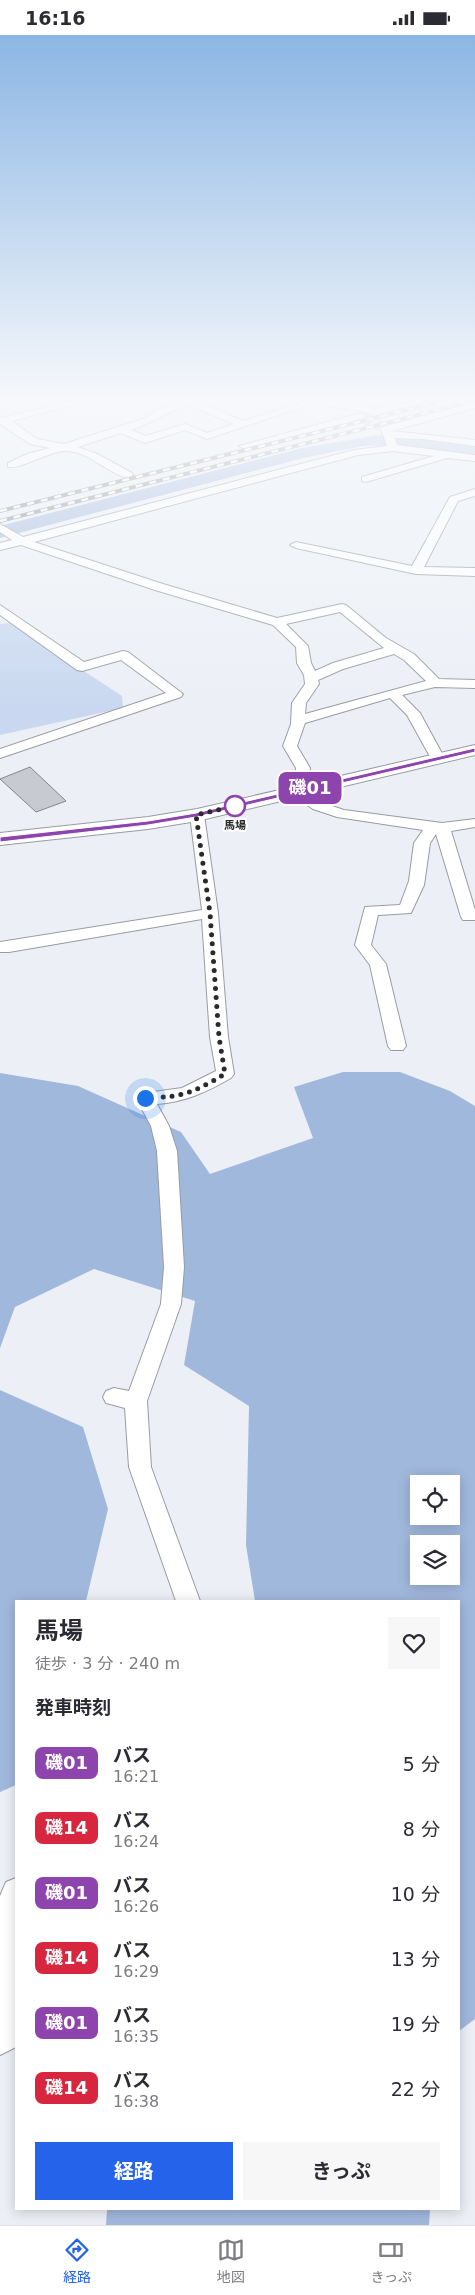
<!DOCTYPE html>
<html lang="ja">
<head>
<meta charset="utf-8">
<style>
  body { margin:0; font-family:"DejaVu Sans","Noto Sans JP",sans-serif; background:#f7f7f7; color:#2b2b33; height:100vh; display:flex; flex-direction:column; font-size:19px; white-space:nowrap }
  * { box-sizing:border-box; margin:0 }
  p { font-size:16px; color:#7c7c81 }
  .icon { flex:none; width:28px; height:28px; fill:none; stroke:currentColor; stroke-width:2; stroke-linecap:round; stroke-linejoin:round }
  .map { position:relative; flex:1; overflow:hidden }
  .sheet { position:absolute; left:15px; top:1565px; width:445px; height:610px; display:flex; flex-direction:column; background:#fff; border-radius:0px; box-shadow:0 2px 12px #0003 }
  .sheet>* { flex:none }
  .badge { padding:0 10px; border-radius:8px; font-size:18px; line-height:32px }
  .controls { position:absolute; left:410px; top:1440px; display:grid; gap:10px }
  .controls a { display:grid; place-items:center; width:50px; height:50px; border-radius:0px; background:#fff; box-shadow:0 2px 12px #0003; font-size:25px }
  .you { position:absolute; width:25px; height:25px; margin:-12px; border:4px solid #fff; border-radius:50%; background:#1a73e8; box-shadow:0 0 0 8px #1a73e833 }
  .map>.badge { position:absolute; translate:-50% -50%; box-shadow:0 0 0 2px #fff }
  h2 { padding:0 20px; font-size:19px; line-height:45px }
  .round { display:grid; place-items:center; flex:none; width:52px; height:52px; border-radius:0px; background:#f7f7f7 }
  .head { display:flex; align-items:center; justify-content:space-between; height:85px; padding:0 20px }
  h1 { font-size:24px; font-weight:700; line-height:38px }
  .cta { display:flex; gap:10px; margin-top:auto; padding:10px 20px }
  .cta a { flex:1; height:58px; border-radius:0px; background:#2563eb; color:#fff; font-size:20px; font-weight:700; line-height:58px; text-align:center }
  .cta a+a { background:#f7f7f7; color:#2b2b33 }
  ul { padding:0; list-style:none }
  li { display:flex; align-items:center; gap:15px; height:65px; padding:0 20px }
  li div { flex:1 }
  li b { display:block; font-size:19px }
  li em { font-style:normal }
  li .badge { min-width:55px; font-weight:700; text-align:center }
  .status { display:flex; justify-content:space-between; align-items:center; height:35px; padding:0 25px; background:#fff; direction:ltr }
  .status svg { height:14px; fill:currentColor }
  .menu { display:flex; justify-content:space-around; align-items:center; height:70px; border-top:1px solid #e1e1e2; background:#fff; font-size:14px; color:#7c7c81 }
  .menu a { display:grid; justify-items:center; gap:2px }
  .menu .active { color:#2563eb }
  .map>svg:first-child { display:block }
</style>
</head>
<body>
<div class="status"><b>16:16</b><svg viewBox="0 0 49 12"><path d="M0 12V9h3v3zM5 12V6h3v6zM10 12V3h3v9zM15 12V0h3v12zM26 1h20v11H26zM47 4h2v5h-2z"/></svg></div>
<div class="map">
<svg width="475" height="2190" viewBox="0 0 475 2190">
  <rect width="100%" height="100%" fill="#ecf0f6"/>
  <polygon fill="#c9d8f0" points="11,588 122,661 123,673 0,700 0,589"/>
  <g fill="#a1b8dd" fill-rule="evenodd">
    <path d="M343,1037H400L450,1056L475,1071V1984L459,1996V1566H255L246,1510L249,1371L184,1330L195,1266L94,1234L15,1272L0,1313V1038L78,1051L181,1097L210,1139L313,1103L294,1052ZM419,1449H451V1481H419ZM419,1509H451V1541H419Z"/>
    <polygon points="0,1355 83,1392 108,1474 86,1566 16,1566 16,1750 0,1757"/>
    <polygon points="107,2174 430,2174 429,2190 106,2190"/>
  </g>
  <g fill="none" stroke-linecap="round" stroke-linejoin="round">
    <polygon fill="#a2b8de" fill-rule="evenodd" points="384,399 475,411 475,421 401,410 363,411 303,423 0,503 0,491 302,413"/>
  </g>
  <polygon fill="#c7cbd1" stroke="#83878d" points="30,732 66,766 36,777 0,744"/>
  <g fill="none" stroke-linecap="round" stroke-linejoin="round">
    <polyline stroke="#c5c8ce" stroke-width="11" stroke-dasharray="11 5.5" stroke-linecap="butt" points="362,382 381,392"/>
    <defs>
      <g id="minor">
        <path d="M73,366H89L12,386L37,404L64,409L146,383L158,374L182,366H196L243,386L307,366H321L207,404L185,395L145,408L121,398L78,412L97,419L132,438L133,440L128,443C106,438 88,415 64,416C49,417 18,435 8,432V428L27,419L50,413L30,409L0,389V383ZM188,370L234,389L207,398L185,389L146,401L131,395C151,388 168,377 188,370Z"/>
        <polygon points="328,366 357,369 374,374 413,366 431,366 374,380 356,375 325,371 323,369"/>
        <path d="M475,367V373L392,396L475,405V411L423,404L395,403L397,410L475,420V426L447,423L366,447L362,446V442L434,421L393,416L358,420L34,507L163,549L277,583L342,569L346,570L386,603L414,619L439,644L475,645V653L435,652L402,660L420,678L445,724L443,727H433L407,680L390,663L305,688L297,711L310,733L307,757L323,768L344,775L442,788L475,784V792L451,796L475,875V885H463L461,882L436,799L430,808L424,850L411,878L378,880L371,910L386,929L406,1011L403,1015H391L388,1011L370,930L355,910L365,872L400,870L409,846L414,808L423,795L337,782L313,774L291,759L289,756L294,752L296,733L283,711L291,689L292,668L305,649L304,640L297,628L296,612L273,590L155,555L21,510L0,515V508L12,505L0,497V489L23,502L354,415L387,411L381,394L382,392ZM340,577L384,613L333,628L315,636L311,628L308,611L286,589ZM394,619L404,625L426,646L305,679L306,668L319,649L318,645L343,634Z"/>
        <polygon points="361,378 366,381 365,383 244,414 239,411"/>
        <polygon points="475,454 475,461 458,466 424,532 475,533 475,541 416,539 296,513 290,510 296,507 412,531 450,462"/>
        <polygon points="0,570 84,627 123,616 128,617 183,659 181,662 0,723 0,714 166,658 121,625 82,636 77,635 0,580"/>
        <path d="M197,776L204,780L218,878L228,1002L234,1039L231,1043C207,1057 185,1067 157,1069L169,1091L177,1116L184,1232L181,1269L147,1366L151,1432L200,1566H176L129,1432L125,1373L106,1368L103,1362L106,1356L114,1353L129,1356L161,1269L164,1232L157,1116L151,1091L136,1063L139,1059L182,1053L216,1036L210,1002L202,884L9,917H0V907L202,875L190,780Z"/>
        <polygon points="16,1843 16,2012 0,2020 0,1861 6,1847"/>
      </g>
      <polygon id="tertiary" points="475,710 475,720 197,786 148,794 0,810 0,798 148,782 197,774"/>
    </defs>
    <use href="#minor" stroke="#989ca2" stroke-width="2"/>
    <use href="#tertiary" stroke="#989ca2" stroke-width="2"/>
    <use href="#minor" fill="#fff" fill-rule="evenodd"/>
    <use href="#tertiary" fill="#fff" fill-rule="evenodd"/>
    <defs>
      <g id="rail">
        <polyline points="0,476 443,366"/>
        <polyline points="0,486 473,366"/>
      </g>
    </defs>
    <use href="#rail" stroke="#86898d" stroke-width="4"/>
    <use href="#rail" stroke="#fff" stroke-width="2.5" stroke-dasharray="7" stroke-linecap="butt"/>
  </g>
  <linearGradient id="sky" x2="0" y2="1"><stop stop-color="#8cb6e4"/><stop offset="0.54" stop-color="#f6f8fb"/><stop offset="1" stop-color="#f6f8fb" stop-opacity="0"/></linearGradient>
  <rect width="475" height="672" fill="url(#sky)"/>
  <polygon fill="#8e44ad" stroke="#fff" points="475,713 475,717 196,782 148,790 0,807 0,802 148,786 196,778"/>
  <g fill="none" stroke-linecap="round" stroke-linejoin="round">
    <path stroke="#282a2c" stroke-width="5" stroke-dasharray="0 9" d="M145,1063C184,1062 192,1058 225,1039L219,1002L210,878L196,780L235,771"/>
  </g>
  <circle fill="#fff" stroke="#8e44ad" stroke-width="2.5" cx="235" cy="771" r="10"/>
  <g text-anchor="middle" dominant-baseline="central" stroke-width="4" stroke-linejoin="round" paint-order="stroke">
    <g font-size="11" font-weight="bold" fill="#282a2c" stroke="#fff">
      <text x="235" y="790">馬場</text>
    </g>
  </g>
</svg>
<div class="controls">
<a><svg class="icon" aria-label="locate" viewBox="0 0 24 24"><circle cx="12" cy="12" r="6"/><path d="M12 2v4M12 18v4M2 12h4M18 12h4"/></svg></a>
<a><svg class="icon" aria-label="layers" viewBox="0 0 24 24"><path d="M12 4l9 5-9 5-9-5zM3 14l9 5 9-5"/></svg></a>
</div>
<div class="you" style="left:145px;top:1063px"></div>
<b class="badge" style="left:310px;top:753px;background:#8e44ad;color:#fff">磯01</b>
<section class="sheet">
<div class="head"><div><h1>馬場</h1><p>徒歩 · 3 分 · 240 m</p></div><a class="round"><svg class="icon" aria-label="heart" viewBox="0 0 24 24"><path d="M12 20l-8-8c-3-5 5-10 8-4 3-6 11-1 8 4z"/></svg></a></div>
<h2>発車時刻</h2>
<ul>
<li><span class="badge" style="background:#8e44ad;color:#fff">磯01</span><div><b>バス</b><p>16:21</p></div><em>5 分</em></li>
<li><span class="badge" style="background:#d7263d;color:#fff">磯14</span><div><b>バス</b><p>16:24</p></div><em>8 分</em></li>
<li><span class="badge" style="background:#8e44ad;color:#fff">磯01</span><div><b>バス</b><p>16:26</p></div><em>10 分</em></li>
<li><span class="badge" style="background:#d7263d;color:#fff">磯14</span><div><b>バス</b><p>16:29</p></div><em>13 分</em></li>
<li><span class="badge" style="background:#8e44ad;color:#fff">磯01</span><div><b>バス</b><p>16:35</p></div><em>19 分</em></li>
<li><span class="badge" style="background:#d7263d;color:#fff">磯14</span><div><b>バス</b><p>16:38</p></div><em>22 分</em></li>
</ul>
<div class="cta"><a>経路</a><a>きっぷ</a></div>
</section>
</div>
<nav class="menu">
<a class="active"><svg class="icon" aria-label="directions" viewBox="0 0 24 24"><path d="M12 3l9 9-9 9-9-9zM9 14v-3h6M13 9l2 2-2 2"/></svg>経路</a>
<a><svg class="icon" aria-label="map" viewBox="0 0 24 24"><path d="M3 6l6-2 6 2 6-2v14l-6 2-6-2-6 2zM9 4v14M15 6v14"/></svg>地図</a>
<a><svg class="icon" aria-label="tickets" viewBox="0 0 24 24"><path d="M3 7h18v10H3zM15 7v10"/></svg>きっぷ</a>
</nav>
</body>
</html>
